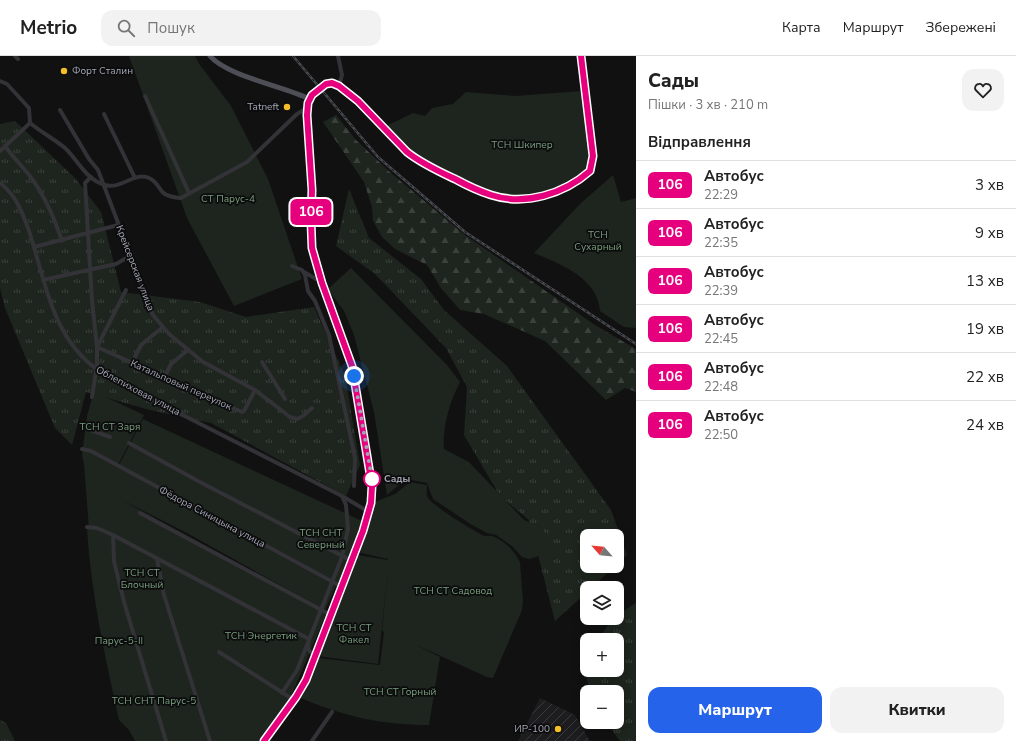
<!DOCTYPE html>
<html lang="uk">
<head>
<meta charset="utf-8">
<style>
  body { margin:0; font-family:"Nunito Sans",sans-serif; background:#f2f2f2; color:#222; height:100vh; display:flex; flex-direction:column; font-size:15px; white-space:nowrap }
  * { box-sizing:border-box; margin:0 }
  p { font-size:13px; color:#767676 }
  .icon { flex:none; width:22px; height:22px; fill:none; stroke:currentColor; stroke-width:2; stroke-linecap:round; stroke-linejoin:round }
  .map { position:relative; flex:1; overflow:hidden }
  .drawer { display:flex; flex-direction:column; background:#fff; width:380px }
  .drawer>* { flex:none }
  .badge { padding:0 8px; border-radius:6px; font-size:14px; line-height:26px }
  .needle { width:26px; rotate:297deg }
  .fabs { position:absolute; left:580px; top:473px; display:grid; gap:8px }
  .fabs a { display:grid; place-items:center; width:44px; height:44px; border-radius:8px; background:#fff; box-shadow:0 2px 10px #0003; font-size:20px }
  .you { position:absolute; width:20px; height:20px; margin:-10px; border:3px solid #fff; border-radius:50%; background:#1a73e8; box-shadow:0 0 0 6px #1a73e833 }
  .map>.badge { position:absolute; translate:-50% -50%; box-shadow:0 0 0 2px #fff }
  h2 { padding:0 12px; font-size:15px; line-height:36px }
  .round { display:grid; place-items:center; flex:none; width:42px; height:42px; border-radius:12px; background:#f2f2f2 }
  .head { display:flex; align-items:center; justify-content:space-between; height:68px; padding:0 12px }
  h1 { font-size:19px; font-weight:800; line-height:30px }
  .action { display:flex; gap:8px; margin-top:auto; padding:8px 12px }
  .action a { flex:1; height:46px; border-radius:12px; background:#2563eb; color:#fff; font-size:16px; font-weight:800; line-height:46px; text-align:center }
  .action a+a { background:#f2f2f2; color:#222 }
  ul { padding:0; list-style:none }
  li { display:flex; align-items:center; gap:12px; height:48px; padding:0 12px; border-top:1px solid #e0e0e0 }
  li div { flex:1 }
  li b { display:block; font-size:15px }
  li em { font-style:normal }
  li .badge { min-width:44px; font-weight:700; text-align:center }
  header { display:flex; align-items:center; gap:24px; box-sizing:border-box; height:56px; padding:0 20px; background:#fff; border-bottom:1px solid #e0e0e0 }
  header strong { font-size:19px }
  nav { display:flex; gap:22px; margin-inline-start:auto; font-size:14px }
  .search { width:280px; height:36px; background:#f2f2f2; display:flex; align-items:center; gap:10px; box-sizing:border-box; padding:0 14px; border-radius:12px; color:#767676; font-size:15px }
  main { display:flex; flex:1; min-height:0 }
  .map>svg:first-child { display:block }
</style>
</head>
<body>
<header>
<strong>Metrio</strong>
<div class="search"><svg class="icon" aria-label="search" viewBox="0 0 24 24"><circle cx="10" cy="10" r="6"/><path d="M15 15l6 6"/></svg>Пошук</div>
<nav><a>Карта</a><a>Маршрут</a><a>Збережені</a></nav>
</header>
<main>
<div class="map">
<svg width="636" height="685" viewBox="0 0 636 685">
  <defs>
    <pattern id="industrial-furrows" width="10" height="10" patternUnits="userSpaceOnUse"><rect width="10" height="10" fill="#1d1d1f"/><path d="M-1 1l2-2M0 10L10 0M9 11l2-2" fill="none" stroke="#3b3b3d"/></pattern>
    <pattern id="grass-tufts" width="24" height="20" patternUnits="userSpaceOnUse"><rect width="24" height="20" fill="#1d251e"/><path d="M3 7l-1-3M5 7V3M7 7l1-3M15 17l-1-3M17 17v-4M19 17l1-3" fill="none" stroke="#3b423c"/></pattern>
    <pattern id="forest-firs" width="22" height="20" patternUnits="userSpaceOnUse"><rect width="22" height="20" fill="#1d251e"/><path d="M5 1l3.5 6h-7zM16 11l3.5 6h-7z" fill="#3b423c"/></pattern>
  </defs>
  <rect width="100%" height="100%" fill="#111112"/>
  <polygon fill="url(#industrial-furrows)" points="540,642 575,659 590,685 518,685"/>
  <g fill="url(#grass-tufts)">
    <polygon points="15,65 75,122 101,156 121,236 200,246 246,261 314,251 345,320 360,409 346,440 211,367 150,354 86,336 72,389 55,372 5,252 0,232 0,68"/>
    <polygon points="349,133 369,182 421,223 444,254 507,310 611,454 627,499 617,508 617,480 587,480 587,510 615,510 591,532 587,532 587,536 555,565 529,464 500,440 464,379 467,331 446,292 375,218 336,190"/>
    <polygon points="636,547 636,685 620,685 606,666 617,666 617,636 591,636 582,608 587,600 587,614 617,614 617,584 598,584 612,563 617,562 617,559"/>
    <polygon points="0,664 6,667 15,685 0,685"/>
  </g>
  <polygon fill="url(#forest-firs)" points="336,59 356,84 391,117 465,179 595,269 636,293 636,336 625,332 606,344 545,285 484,258 460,254 441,232 427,209 395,193 382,181 373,165 372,151 364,126 323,66"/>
  <g fill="#1d251e">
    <polygon points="129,0 195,0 200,9 231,50 268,123 302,223 234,250 187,162"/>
    <polygon points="582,35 591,102 587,115 578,123 556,133 526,140 492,138 440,114 409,95 386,70 413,57 425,60 432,52 453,48 466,36 515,40"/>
    <path d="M613,119L621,146L636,142V272L624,271L600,255C598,222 560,208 534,197L581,147Z"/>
    <path d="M351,212L447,309L460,326C450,345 442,372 444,393L469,406L524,464L540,470L546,478L549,497L529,503L522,501L512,490L496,479L487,477L472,469L433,443L427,427L406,423L387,439L374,356L354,279L344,255L328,233Z"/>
    <path d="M97,337L144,359L117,411L336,530L325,554L187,477L120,443L327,556L289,645L259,685H210L173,573L209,685H135L129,674L119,664C105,600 91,538 87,473H89L84,408L82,399L87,360L93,339Z"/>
    <polygon points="143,363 362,465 345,515 337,529 119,409"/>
    <path d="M410,426L427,429C427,433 426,439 428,442C432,449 476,477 485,480C489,481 488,479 491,480C502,482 517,497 520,507L523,545L522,554L493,622L487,621L414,588L440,601L429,669C379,669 344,660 298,641L318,602L380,609L384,576L382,575L388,513L378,608L317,600L357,499L388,504V503L357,496L372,447L395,438Z"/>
  </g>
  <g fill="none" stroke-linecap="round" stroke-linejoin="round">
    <g stroke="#323237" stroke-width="4">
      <polyline points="15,0 18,3"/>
      <polyline points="338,0 342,19 339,30"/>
      <path d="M0,25L7,28L29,52L30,67C41,76 54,83 65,92C78,104 86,124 105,129C120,134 136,115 149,122C164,129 154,140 181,142L247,106L297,58L307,52"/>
      <polyline points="145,40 189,137"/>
      <polyline points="60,54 89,103 98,114 153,259 169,278 203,306 255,334 290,361 297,363 303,360 312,352"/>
      <polyline points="104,58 135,122"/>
      <path d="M5,90C12,100 21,109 29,119C45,139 54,161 62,185"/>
      <polyline points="0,95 30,67"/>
      <polyline points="91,121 85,127 92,245 97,291 97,309 92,341"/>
      <path d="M0,127C17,140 23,158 30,178C48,234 53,288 108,321L342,440L369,456"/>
      <polyline points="34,191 118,169"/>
      <polyline points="292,210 302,214 305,219 308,235 315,245 329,279 355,402 354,430"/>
      <polyline points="304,216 316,223"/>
      <polyline points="43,224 116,208 130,200"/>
      <polyline points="126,234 97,291 242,356 244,355 255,334"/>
      <polyline points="262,306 285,343"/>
      <polyline points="132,307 141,289 163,271"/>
      <polyline points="164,322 171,308 188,294"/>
      <polyline points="85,372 110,381"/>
      <polyline points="129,387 198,425 352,505"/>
      <polyline points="82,393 91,395 342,531"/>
      <polyline points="140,457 331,559"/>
      <polyline points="87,471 97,472 113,479 309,583 308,593 315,601"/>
      <polyline points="113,479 114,505 124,546 166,685"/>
      <polyline points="157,503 164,539 210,685"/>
      <polyline points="219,596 294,644"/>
      <polyline points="282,637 297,614 342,501 348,473 346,449 342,440"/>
      <polyline points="312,685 332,656"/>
    </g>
    <g stroke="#4e4f56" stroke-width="5">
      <path d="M210,0C227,20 283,30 310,43"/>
      <path d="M264,685L296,641L306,624L355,497L367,464L373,430L352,310L322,227L312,192V134L307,59L308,47L312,39L326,28L332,27L339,30L373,59L407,96C422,108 440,116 457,124C468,130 479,135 491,139C525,150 564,138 590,115L593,100L582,0"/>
    </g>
    <defs>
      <polyline id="rail" points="293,0 378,101 465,176 636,288"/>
    </defs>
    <use href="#rail" stroke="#494a50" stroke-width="2.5"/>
    <use href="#rail" stroke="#0c0c0d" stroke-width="1" stroke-dasharray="3" stroke-linecap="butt"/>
  </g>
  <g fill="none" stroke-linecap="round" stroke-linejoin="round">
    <defs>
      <path id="line" d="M264,685L296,641L306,624L363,475L371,447L372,430L352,310L322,227L312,192L311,166L312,134L307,59L308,47L312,39L326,28L332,27L339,30L358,45L407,96C422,108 440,116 457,124C468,130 479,135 491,139C525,150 564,138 590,115L593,100L581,0"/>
    </defs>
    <use href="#line" stroke="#fff" stroke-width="9"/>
    <use href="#line" stroke="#e6007e" stroke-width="6"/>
    <polyline stroke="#a2a6b3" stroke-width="4" stroke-dasharray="0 7.2" points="354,320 372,423"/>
  </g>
  <g fill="#f2bf28" stroke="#0c0c0d" stroke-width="1.5">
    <circle cx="64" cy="15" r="4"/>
    <circle cx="287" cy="51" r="4"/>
    <circle cx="558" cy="673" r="4"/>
  </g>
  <circle fill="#fff" stroke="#e6007e" stroke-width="2" cx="372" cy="423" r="8"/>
  <g text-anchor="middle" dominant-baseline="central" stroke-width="3.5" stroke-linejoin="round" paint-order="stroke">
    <g font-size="10" fill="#a2a6b3" stroke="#0c0c0d" text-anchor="end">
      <text x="72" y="15" text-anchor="start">Форт Сталин</text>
      <text x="279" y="51">Tatneft</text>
      <text x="550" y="673">ИР-100</text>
    </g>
    <g font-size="10" fill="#789e7e" stroke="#0c0c0d">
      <text x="522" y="89">ТСН Шкипер</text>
      <text x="228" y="143">СТ Парус-4</text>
      <text x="598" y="179">ТСН<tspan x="598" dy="12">Сухарный</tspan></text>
      <text x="110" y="371">ТСН СТ Заря</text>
      <text x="321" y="477">ТСН СНТ<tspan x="321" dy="12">Северный</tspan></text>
      <text x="142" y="517">ТСН СТ<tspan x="142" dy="12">Блочный</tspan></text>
      <text x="453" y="535">ТСН СТ Садовод</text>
      <text x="354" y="572">ТСН СТ<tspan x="354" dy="12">Факел</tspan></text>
      <text x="261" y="580">ТСН Энергетик</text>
      <text x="119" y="585">Парус-5-II</text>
      <text x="400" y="636">ТСН СТ Горный</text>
      <text x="154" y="645">ТСН СНТ Парус-5</text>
    </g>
    <g font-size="10" fill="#a2a6b3" stroke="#0c0c0d">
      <text transform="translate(135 212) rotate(69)">Крейсерская улица</text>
      <text transform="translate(181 329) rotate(24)">Катальповый переулок</text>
      <text transform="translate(138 335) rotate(28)">Облепиховая улица</text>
      <text transform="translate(212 461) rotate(28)">Фёдора Синицына улица</text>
    </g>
    <g font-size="10" font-weight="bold" fill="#a2a6b3" stroke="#0c0c0d" text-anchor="start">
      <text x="384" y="423">Сады</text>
    </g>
  </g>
</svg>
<div class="fabs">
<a><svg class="needle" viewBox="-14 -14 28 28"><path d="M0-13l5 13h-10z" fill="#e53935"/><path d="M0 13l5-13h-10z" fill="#767676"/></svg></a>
<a><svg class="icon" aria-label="layers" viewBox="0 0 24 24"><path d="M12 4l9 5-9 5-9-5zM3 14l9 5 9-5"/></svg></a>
<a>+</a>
<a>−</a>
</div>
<div class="you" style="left:354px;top:320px"></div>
<b class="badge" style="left:311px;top:156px;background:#e6007e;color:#fff">106</b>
</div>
<section class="drawer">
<div class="head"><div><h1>Сады</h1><p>Пішки · 3 хв · 210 m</p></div><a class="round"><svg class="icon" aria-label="heart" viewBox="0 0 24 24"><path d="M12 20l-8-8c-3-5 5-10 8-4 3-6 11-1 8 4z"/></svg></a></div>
<h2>Відправлення</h2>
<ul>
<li><span class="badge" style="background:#e6007e;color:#fff">106</span><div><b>Автобус</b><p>22:29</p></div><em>3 хв</em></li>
<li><span class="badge" style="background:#e6007e;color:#fff">106</span><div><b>Автобус</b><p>22:35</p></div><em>9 хв</em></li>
<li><span class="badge" style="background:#e6007e;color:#fff">106</span><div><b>Автобус</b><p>22:39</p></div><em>13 хв</em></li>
<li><span class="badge" style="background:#e6007e;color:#fff">106</span><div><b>Автобус</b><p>22:45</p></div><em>19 хв</em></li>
<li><span class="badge" style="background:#e6007e;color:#fff">106</span><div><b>Автобус</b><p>22:48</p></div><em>22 хв</em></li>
<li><span class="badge" style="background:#e6007e;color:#fff">106</span><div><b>Автобус</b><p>22:50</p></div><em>24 хв</em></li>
</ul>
<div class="action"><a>Маршрут</a><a>Квитки</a></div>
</section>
</main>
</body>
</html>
